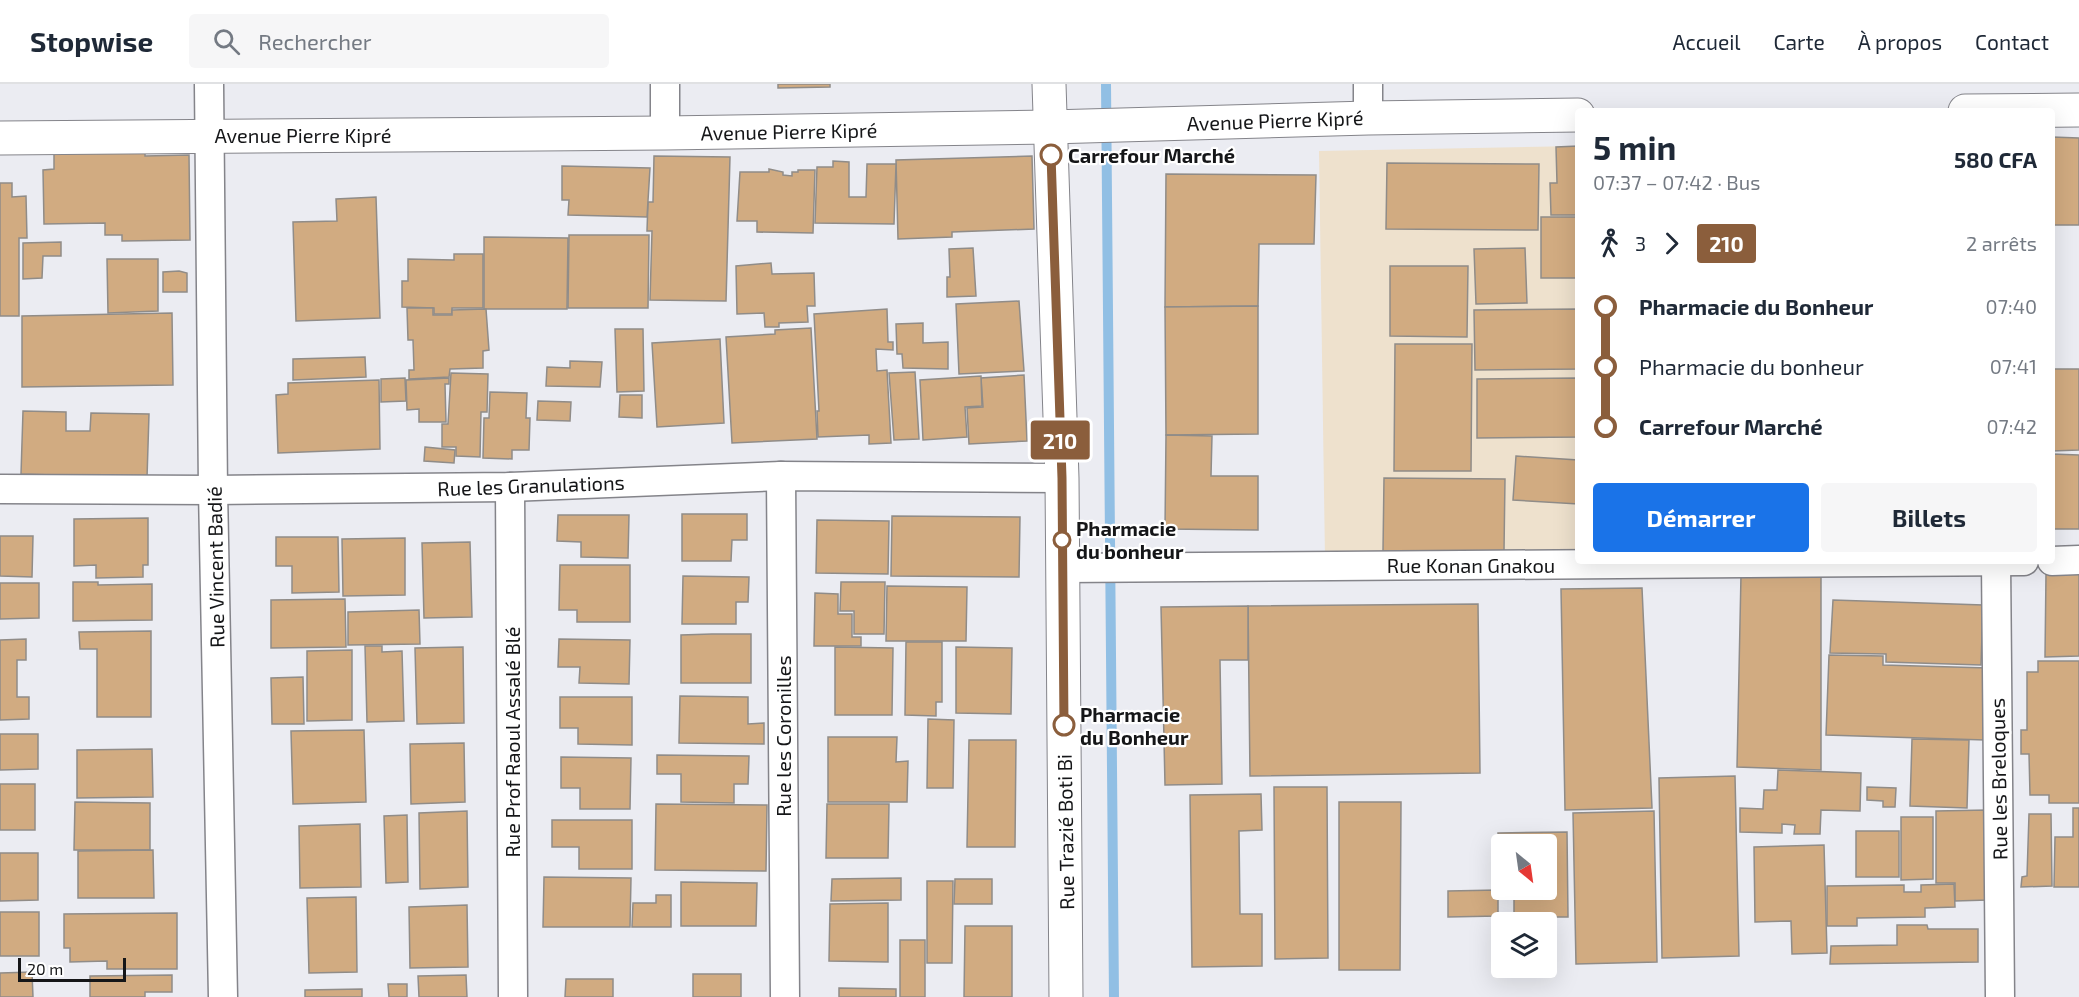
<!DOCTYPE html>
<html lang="fr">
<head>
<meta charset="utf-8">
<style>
  body { margin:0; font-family:"Exo 2",sans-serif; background:#f6f6f7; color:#1f2937; height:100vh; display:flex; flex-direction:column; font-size:22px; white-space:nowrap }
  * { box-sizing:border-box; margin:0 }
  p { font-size:20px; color:#747a83 }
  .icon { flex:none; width:33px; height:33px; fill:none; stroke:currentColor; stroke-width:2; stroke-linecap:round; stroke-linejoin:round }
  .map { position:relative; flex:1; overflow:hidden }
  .panel { position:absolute; left:1575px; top:24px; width:480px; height:456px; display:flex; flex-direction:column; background:#fff; border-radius:6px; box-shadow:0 6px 24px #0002 }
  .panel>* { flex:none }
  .badge { padding:0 12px; border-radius:4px; font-size:21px; line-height:39px }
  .needle { width:39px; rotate:151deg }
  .buttons { position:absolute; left:1491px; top:750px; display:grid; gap:12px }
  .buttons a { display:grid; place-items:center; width:66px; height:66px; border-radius:6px; background:#fff; box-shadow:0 6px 24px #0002; font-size:30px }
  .scale { position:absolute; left:18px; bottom:15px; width:108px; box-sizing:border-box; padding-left:6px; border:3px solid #151618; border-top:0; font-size:16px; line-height:21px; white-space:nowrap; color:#151618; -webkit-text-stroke:4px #fff; paint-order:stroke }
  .map>.badge { position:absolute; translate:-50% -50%; box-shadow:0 0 0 3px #fff }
  .legs { display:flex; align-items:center; gap:9px; height:66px; padding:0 18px; font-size:20px }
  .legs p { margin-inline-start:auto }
  .head { display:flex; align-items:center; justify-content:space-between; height:102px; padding:0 18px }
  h1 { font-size:33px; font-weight:700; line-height:45px }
  .action { display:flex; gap:12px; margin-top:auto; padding:12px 18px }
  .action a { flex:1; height:69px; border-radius:6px; background:#1a73e8; color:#fff; font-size:24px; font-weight:700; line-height:69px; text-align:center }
  .action a+a { background:#f6f6f7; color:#1f2937 }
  ul { padding:0 18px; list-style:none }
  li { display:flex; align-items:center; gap:21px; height:60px; font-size:22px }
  li i { display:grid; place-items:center; width:9px; height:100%; margin:0 8px; background:currentColor }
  li i::after { content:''; width:15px; height:15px; margin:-8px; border:4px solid; border-radius:50%; background:#fff }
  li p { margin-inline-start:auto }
  li:first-child i { background:linear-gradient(#0000 50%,currentColor 0) }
  li:last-child i { background:linear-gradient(currentColor 50%,#0000 0) }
  header { display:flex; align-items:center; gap:36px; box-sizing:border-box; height:84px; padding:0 30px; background:#fff; border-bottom:2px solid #e0e1e3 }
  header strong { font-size:28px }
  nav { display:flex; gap:33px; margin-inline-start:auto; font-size:21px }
  .search { width:420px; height:54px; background:#f6f6f7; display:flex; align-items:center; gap:15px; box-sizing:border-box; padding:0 21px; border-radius:6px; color:#747a83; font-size:22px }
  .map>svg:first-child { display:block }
</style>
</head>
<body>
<header>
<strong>Stopwise</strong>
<div class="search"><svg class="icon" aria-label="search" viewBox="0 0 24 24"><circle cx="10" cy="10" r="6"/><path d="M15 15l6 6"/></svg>Rechercher</div>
<nav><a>Accueil</a><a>Carte</a><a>À propos</a><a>Contact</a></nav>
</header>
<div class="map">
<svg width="2079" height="913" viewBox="0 0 2079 913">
  <rect width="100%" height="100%" fill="#ebecf2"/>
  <polygon fill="#eee1cd" points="1578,62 1578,471 1325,476 1319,67"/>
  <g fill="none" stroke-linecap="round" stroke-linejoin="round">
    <polyline stroke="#91bfe4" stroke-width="10" points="1106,0 1114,913"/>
  </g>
  <g fill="#d1ab81" stroke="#908c88" stroke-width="1.5" fill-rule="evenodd">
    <polygon points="778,0 830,0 830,3 778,4"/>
    <polygon points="2052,53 2079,54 2079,141 2052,141"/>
    <polygon points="1578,62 1578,131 1551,131 1550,99 1557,99 1556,63"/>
    <polygon points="145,67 145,72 189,71 190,156 122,157 122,151 105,151 105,139 44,140 43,86 54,85 54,70"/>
    <polygon points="654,72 730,73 726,217 650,216 652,147 647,147 648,118 653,118"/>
    <polygon points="1032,72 1034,145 952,148 952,153 898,155 896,76"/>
    <polygon points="833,77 849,78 849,113 866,113 867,80 896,80 894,140 815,139 817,83 833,83"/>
    <polygon points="1387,79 1539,80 1538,146 1386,145"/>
    <polygon points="562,82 650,84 647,133 568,131 569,116 562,116"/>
    <polygon points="769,85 783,88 783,91 792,92 792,88 798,88 798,86 815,86 813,149 757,148 757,137 737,137 740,88 769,88"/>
    <polygon points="1166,90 1316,91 1314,160 1259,160 1258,222 1165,223"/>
    <polygon points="0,99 12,99 12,113 26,112 27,154 19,154 19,232 0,232"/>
    <polygon points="376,113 380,234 296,237 293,138 337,137 336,115"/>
    <rect x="1541" y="133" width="37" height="61"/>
    <polygon points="569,151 649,151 648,224 568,224"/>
    <polygon points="484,153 568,154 567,225 484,225"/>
    <polygon points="61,158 61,172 43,172 42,194 23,195 23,159"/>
    <polygon points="973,164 976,212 947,213 947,193 950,193 949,165"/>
    <polygon points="1525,164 1527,219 1476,220 1474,165"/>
    <polygon points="454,170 483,170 483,224 452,224 452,230 434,230 434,224 402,223 402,197 408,197 408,175 454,176"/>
    <polygon points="107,175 158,175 158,227 108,229"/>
    <polygon points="771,179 772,190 814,189 815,222 807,222 808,238 779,239 779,243 765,243 764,229 737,230 736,182"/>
    <polygon points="1390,182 1468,182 1467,253 1390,252"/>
    <polygon points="179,187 187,189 187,208 163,208 163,188"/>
    <polygon points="1019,217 1024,287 959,290 956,220"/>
    <polygon points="1258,222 1258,350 1166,351 1165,223"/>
    <polygon points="407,224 433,224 433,231 452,231 452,226 486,225 489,266 483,267 483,284 450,285 449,293 409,295 409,286 414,286 413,256 408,256"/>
    <polygon points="887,225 888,258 893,258 893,266 876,265 877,287 887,286 891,359 869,360 869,351 818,353 817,327 819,327 814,230"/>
    <polygon points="1578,225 1578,285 1475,286 1474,226"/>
    <polygon points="172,229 173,301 22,303 22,232"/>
    <polygon points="923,239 923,259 948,258 948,285 903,284 902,270 897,270 896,240"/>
    <polygon points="811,244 817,355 732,359 726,253 775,250 775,246"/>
    <polygon points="615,245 643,245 644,307 617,308"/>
    <polygon points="720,255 724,339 657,343 652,259"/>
    <polygon points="1395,260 1472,260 1471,387 1394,387"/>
    <polygon points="365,273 366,293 293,296 293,275"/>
    <polygon points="570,277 602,278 600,303 546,302 547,283 570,284"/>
    <polygon points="2052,285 2079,285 2079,366 2052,367"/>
    <polygon points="915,288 919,355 894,356 889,289"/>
    <polygon points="451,289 488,290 487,328 481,328 480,373 456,372 456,363 442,363 442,340 448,340"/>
    <polygon points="1024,291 1027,357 969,360 967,324 983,323 981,294"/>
    <polygon points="981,292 982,322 965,323 967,353 923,356 920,296"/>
    <polygon points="405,294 406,317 381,318 381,295"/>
    <polygon points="449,294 449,300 445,300 446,338 419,338 419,325 407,326 406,296"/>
    <polygon points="1578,294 1578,353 1477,354 1477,295"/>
    <polygon points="379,296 380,365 278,369 276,311 288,310 288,299"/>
    <polygon points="490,308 527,309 526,334 530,334 529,366 512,366 512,375 483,374 484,334 489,334"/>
    <polygon points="620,311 642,311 642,334 619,333"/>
    <polygon points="538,317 571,318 570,337 537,336"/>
    <polygon points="23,327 66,328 66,347 90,347 91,329 149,330 147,394 21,390"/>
    <polygon points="1166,351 1212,352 1211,392 1258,392 1258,446 1165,445"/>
    <polygon points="425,363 455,366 454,379 424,377"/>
    <polygon points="2052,370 2079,371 2079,445 2052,445"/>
    <polygon points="1516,372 1578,376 1578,420 1513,416"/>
    <polygon points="1384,394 1505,395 1504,467 1383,467"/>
    <polygon points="682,430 747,430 747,456 732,456 731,477 682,477"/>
    <polygon points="558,431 629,431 628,474 581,473 581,458 557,457"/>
    <polygon points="892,432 1020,433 1019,493 891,492"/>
    <polygon points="148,434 148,481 143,481 143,493 96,494 96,481 74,482 74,435"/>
    <polygon points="817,436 889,437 888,490 816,489"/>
    <polygon points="0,452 33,452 32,493 0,492"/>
    <polygon points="276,453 338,453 339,508 292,509 292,482 276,482"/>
    <polygon points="405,454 405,511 343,512 342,455"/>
    <polygon points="470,458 472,533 424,534 422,459"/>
    <polygon points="560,481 630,481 630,538 577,538 577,526 559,526"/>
    <polygon points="2046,490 2079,490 2079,572 2045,573"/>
    <polygon points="1741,491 1821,491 1821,686 1737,683"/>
    <polygon points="683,492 749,493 748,518 736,518 736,540 682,540"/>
    <polygon points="73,498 98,498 98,501 152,500 152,536 73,537"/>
    <polygon points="841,498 885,498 884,550 854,550 854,527 840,527"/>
    <polygon points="0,499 39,499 39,534 0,535"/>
    <polygon points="887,502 967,503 966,557 886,557"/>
    <polygon points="1642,504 1652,724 1565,726 1561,505"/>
    <polygon points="815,509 838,510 838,530 852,530 852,553 861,553 861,562 814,562"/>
    <polygon points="345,515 346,563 271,564 271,516"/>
    <polygon points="1833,516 1983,521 1981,581 1886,578 1886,570 1830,569"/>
    <polygon points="1478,520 1480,689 1250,692 1248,522"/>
    <polygon points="1248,522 1248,576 1220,576 1222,700 1165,701 1161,523"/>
    <polygon points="419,526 420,560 348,561 348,528"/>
    <polygon points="151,547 151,633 97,633 97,565 80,565 79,548"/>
    <polygon points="712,550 751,550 751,599 681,599 681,551"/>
    <polygon points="26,555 26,576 17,576 17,613 29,613 29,635 0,636 0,556"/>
    <polygon points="559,555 630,556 629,600 579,599 580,583 558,583"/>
    <polygon points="906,558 942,558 942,618 936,618 936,632 905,631"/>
    <polygon points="365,562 382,562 382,568 402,567 404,637 367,638"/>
    <polygon points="463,563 464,639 417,640 415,564"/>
    <polygon points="835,563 893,564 892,631 835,631"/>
    <polygon points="956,563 1012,564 1011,630 956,629"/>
    <polygon points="352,566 352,636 307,637 307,567"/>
    <polygon points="1829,571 1883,572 1883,581 1988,584 1985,656 1826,651"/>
    <polygon points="2038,577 2079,577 2079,719 2049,719 2049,711 2030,711 2029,670 2021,670 2021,646 2027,646 2027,588 2038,588"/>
    <polygon points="303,593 304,640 272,640 271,594"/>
    <polygon points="680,612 748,613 748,640 764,639 764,660 679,659"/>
    <polygon points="560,613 632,613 632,661 578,660 578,644 560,644"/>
    <polygon points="928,635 954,636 953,704 927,704"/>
    <polygon points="364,646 366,718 293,720 291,647"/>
    <polygon points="0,650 38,650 38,685 0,686"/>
    <polygon points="828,653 897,653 896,678 908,677 907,718 828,718"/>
    <polygon points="1912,655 1969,656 1967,724 1910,722"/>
    <polygon points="969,656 1016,656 1015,763 967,763"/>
    <polygon points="464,659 465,718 411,720 410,660"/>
    <polygon points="152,665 153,713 77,714 77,666"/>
    <polygon points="657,671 749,672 748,700 734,700 734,719 681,718 681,690 657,690"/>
    <polygon points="561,673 631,674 630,725 580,725 580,704 561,704"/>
    <polygon points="1778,686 1861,689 1860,727 1821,726 1820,750 1794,750 1795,741 1782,740 1782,749 1740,748 1740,724 1763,725 1764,706 1777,706"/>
    <polygon points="1735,692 1739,872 1662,874 1659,694"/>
    <rect x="0" y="700" width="35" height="46"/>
    <polygon points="1274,703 1327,703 1328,874 1275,875"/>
    <polygon points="1867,703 1896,704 1895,723 1883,723 1883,717 1867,716"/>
    <polygon points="1261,710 1262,746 1239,747 1240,830 1262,830 1262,882 1192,883 1190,711"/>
    <polygon points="75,718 150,719 150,766 74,766"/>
    <polygon points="1339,718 1401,718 1400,886 1339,886"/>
    <polygon points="656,720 767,721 766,787 655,786"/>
    <polygon points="827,720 889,720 888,774 826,774"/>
    <polygon points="2073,724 2079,724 2079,803 2054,803 2055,753 2073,753"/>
    <polygon points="1987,726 1988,816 1955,817 1955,799 1936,799 1936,727"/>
    <polygon points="467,727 468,803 420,805 419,729"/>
    <polygon points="1654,727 1657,878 1576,880 1573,729"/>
    <polygon points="2029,730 2051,730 2052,802 2021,803 2022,793 2027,792"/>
    <polygon points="407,731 408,798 386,799 384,732"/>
    <polygon points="1901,733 1933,733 1933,795 1901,796"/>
    <polygon points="552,736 632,736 632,785 579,785 579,763 552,763"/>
    <polygon points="360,740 361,803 300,804 299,742"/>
    <rect x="1856" y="747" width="43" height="46"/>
    <path d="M1567,748L1568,833H1514V813L1499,814L1498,749ZM1502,760H1546V806H1502Z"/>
    <polygon points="1824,761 1827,869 1792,870 1791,837 1755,838 1754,763"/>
    <polygon points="153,766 154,814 78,814 78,767"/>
    <polygon points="0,769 38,769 38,816 0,817"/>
    <polygon points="544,793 631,794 630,843 543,843"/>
    <polygon points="901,794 901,816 831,817 832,795"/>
    <polygon points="955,795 992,795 992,820 954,820"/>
    <polygon points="927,797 953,797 952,879 927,879"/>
    <polygon points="681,798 757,799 756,842 681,842"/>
    <polygon points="1954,800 1955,823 1925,824 1925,833 1857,834 1857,842 1827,842 1827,802 1904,801 1904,808 1921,808 1921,801"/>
    <polygon points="1498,806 1498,832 1448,833 1448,807"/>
    <polygon points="656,811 671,811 671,843 632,843 633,819 656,819"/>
    <polygon points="356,813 357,888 309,889 307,814"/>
    <polygon points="888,819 888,878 829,877 830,820"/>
    <polygon points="467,821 468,883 410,884 409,823"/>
    <rect x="0" y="828" width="39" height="44"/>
    <polygon points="177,829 177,885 107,885 107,877 70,878 70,864 64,864 64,830"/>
    <polygon points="1897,841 1927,841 1928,845 1978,845 1978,878 1830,880 1831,862 1897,861"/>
    <polygon points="965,842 1012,842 1012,913 964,913"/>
    <rect x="900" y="856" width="25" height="57"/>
    <polygon points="32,888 33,913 0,913 0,889"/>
    <rect x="693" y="890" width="48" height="23"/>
    <polygon points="172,891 172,908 145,908 145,913 90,913 90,892"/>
    <polygon points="466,891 467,913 419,913 418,892"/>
    <polygon points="566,895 613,895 613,913 565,913"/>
    <polygon points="388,900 407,900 407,913 389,913"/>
    <polygon points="839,904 896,905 896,913 839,913"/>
    <polygon points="362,905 362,913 305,913 305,906"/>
  </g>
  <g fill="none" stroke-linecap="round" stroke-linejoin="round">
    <defs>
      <g id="street">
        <polyline points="209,0 213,406 223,913"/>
        <polyline points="665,0 665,49"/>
        <polyline points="1368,0 1368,34"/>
        <polyline points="781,392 785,913"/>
        <polyline points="510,403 513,913"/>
        <polyline points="0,405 213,406 510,403 781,392 1062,394"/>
        <polyline points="1996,477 2000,913"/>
        <polyline points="2052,477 2079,476"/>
        <polyline points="1062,484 2024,477"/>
      </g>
      <g id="secondary">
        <polyline points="1049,0 1062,394 1066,913"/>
        <polyline points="1965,27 2079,26"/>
        <polyline points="0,54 665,49 1050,43 1368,34 1578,31"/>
      </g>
    </defs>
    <use href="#street" stroke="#84848a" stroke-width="31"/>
    <use href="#secondary" stroke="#84848a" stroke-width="35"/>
    <use href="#street" stroke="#fff" stroke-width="28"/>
    <use href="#secondary" stroke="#fff" stroke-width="33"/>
  </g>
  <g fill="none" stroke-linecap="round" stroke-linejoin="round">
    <defs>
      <polyline id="line-1" points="1051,71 1062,394 1064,641"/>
    </defs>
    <use href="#line-1" stroke="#fff" stroke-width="14"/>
    <use href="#line-1" stroke="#8b5e3c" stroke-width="9"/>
  </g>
  <g fill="#fff" stroke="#8b5e3c" stroke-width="3">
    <circle cx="1051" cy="71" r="10"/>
    <circle cx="1062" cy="456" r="8"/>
    <circle cx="1064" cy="641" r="10"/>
  </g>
  <g text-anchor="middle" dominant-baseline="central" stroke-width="4.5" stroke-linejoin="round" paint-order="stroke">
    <g font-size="20" fill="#151618" stroke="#fff">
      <text transform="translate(1275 36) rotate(-2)">Avenue Pierre Kipré</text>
      <text transform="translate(789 47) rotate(-1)">Avenue Pierre Kipré</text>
      <text x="303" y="51">Avenue Pierre Kipré</text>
      <text transform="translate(531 401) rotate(-2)">Rue les Granulations</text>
      <text x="1471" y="481">Rue Konan Gnakou</text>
      <text transform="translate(215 483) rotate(-91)">Rue Vincent Badié</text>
      <text transform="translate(783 652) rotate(-90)">Rue les Coronilles</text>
      <text transform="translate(512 658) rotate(-90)">Rue Prof Raoul Assalé Blé</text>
      <text transform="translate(1998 695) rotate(-91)">Rue les Breloques</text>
      <text transform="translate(1065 748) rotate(-91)">Rue Trazié Boti Bi</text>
    </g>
    <g font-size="20" font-weight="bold" fill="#151618" stroke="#fff" text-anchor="start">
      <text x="1068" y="71">Carrefour Marché</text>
      <text x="1076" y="444">Pharmacie<tspan x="1076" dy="23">du bonheur</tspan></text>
      <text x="1080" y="630">Pharmacie<tspan x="1080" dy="23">du Bonheur</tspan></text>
    </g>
  </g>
</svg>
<div class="buttons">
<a><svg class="needle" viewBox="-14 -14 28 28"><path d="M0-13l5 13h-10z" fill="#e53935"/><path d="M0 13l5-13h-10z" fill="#747a83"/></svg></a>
<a><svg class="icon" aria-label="layers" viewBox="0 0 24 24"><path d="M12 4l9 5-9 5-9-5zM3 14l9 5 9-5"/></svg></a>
</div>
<div class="scale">20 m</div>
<b class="badge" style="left:1060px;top:356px;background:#8b5e3c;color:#fff">210</b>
<section class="panel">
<div class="head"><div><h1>5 min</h1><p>07:37 – 07:42 · Bus</p></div><b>580 CFA</b></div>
<div class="legs"><svg class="icon" aria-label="walk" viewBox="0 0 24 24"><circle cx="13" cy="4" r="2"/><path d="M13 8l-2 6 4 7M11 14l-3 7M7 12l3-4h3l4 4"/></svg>3<svg class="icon" aria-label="forward" viewBox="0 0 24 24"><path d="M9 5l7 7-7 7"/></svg><b class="badge" style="background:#8b5e3c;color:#fff">210</b><p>2 arrêts</p></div>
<ul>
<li><i style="color:#8b5e3c"></i><b>Pharmacie du Bonheur</b><p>07:40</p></li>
<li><i style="color:#8b5e3c"></i><span>Pharmacie du bonheur</span><p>07:41</p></li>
<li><i style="color:#8b5e3c"></i><b>Carrefour Marché</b><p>07:42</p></li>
</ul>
<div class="action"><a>Démarrer</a><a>Billets</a></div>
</section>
</div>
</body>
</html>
